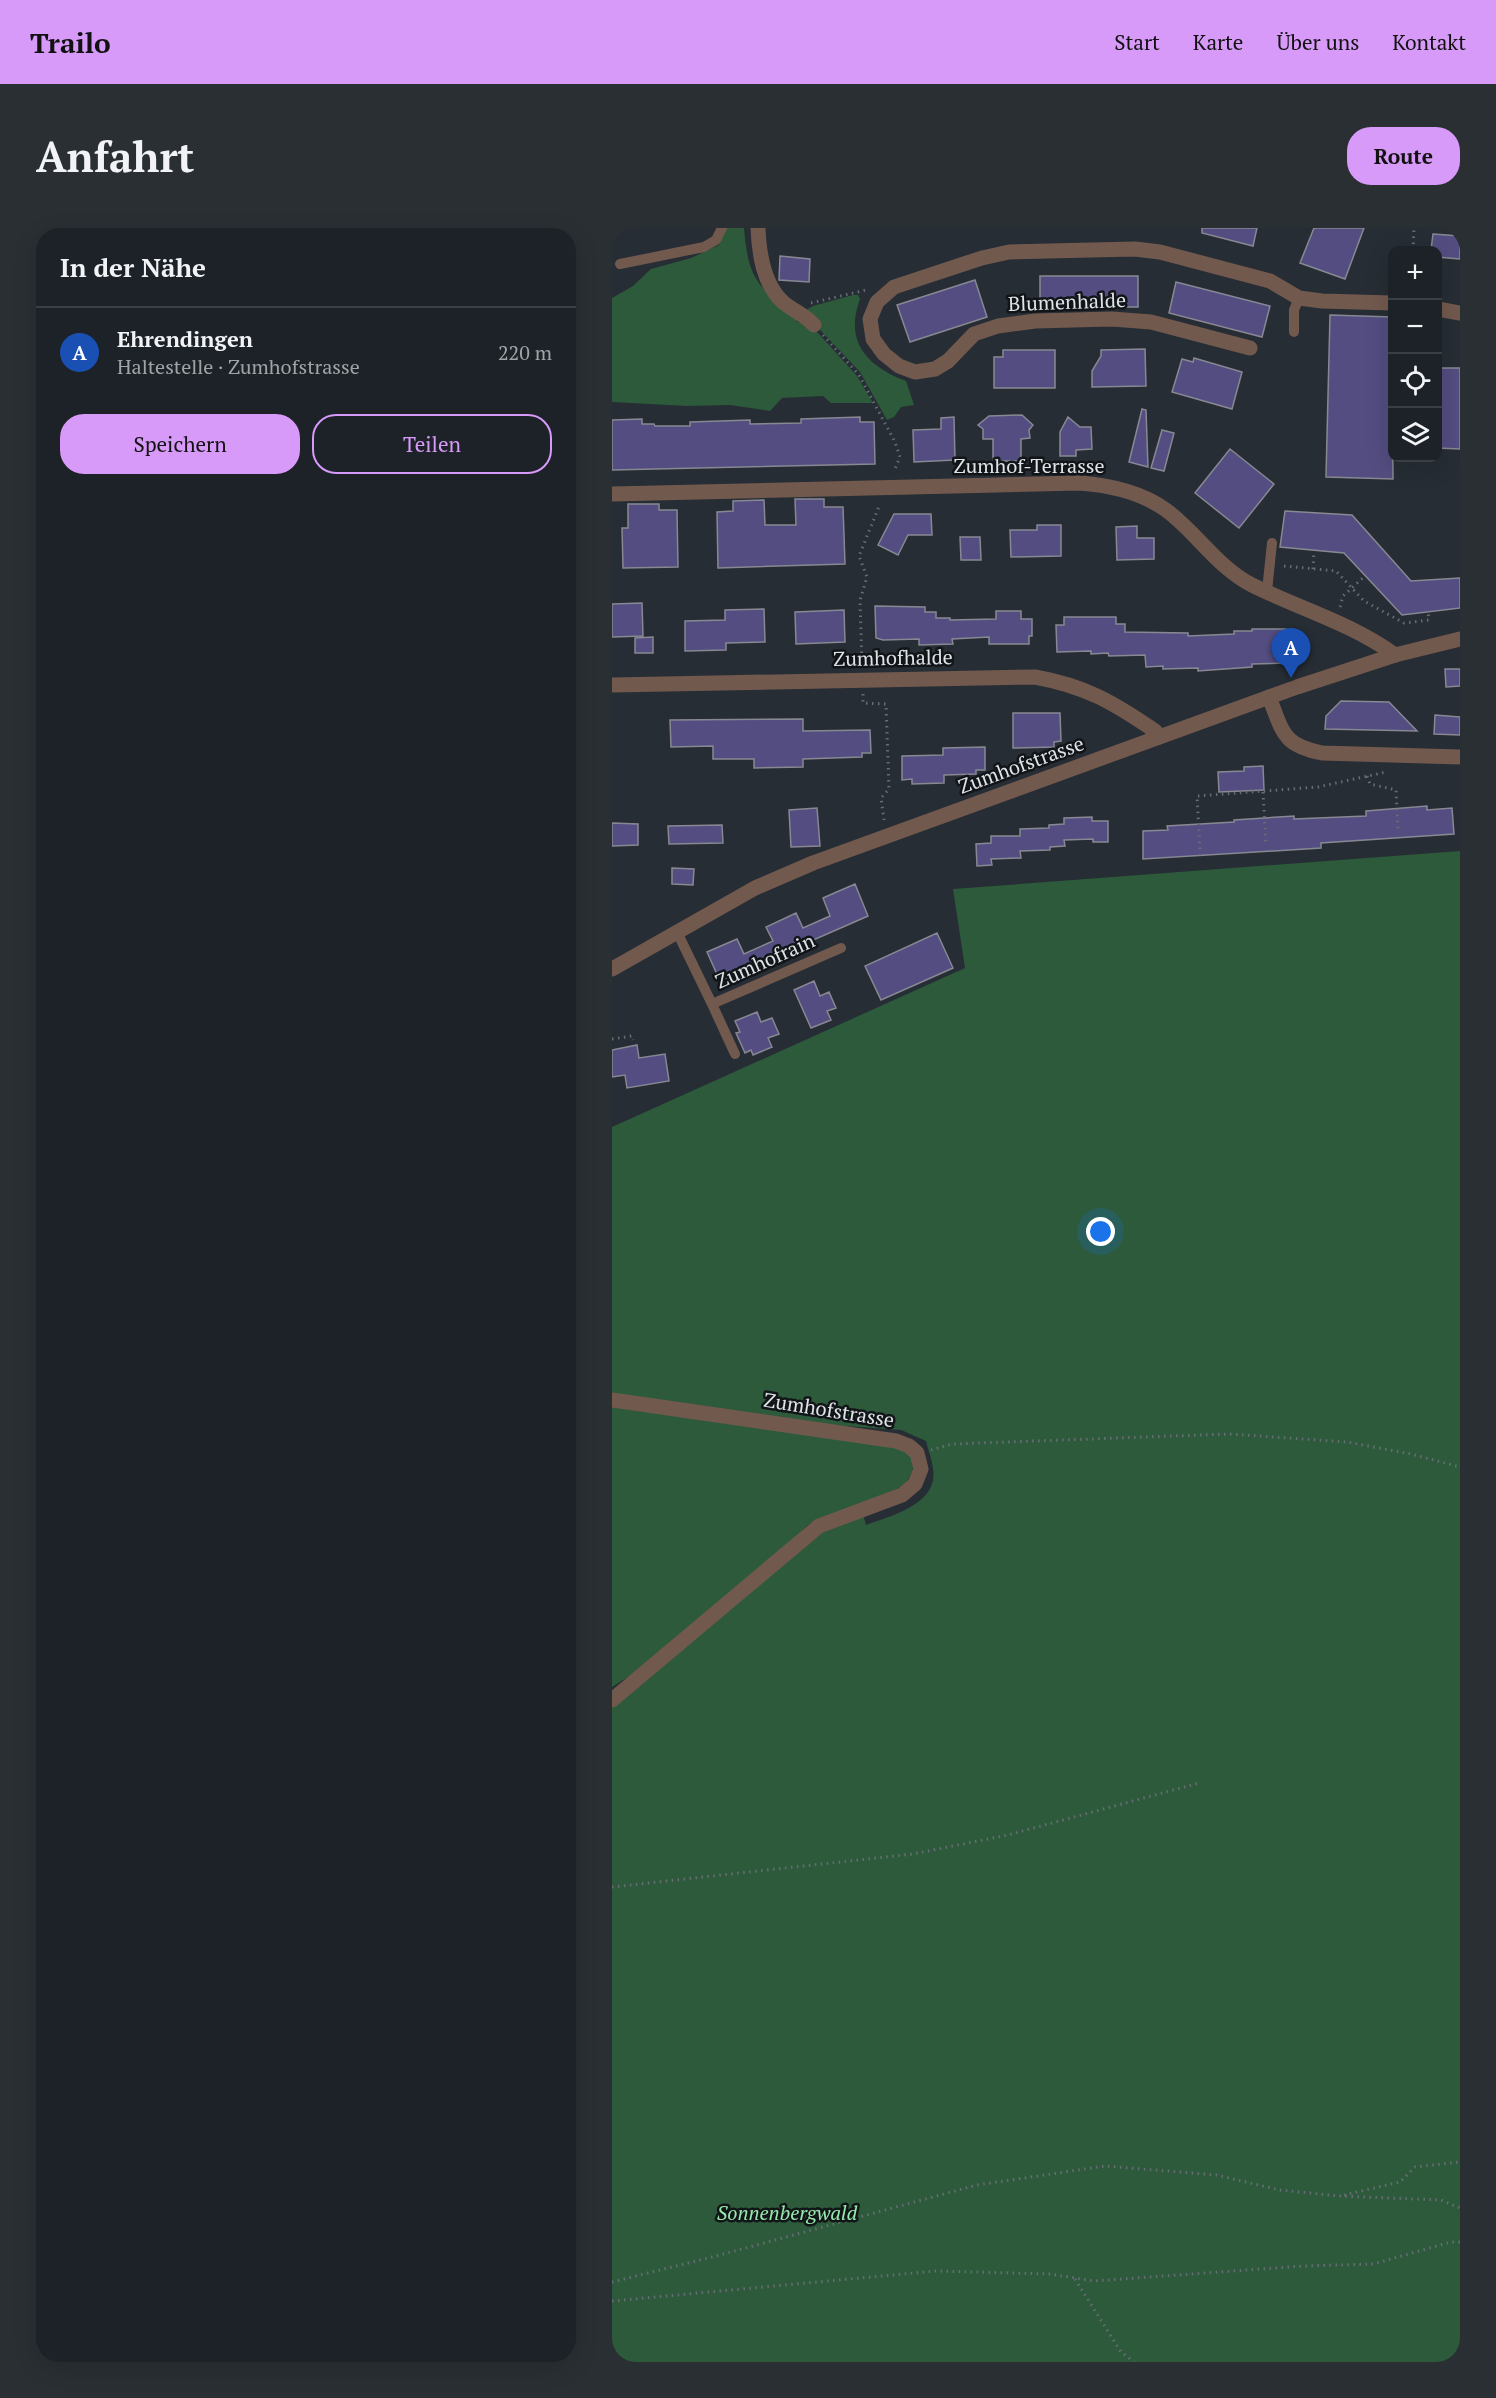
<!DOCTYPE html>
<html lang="de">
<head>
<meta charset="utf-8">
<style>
	:root { --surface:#1c2227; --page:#292f33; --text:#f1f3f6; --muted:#a0a4a7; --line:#3a3f44; --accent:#d89af8 }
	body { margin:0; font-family:"PT Serif",serif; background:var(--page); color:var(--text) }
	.controls { position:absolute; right:18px; top:18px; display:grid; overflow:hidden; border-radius:12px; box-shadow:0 6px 24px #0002 }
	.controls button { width:54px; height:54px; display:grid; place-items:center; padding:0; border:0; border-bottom:2px solid var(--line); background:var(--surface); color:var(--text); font:30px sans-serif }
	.you { position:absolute; left:489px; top:1004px; width:21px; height:21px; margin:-15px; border:4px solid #fff; border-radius:50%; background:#1a73e8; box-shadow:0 0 0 9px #1a73e833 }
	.badge { display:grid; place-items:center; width:39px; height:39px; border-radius:50%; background:var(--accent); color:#fff; font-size:20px; font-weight:700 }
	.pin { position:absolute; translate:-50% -50px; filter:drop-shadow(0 2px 3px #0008) }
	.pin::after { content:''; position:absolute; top:32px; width:21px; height:18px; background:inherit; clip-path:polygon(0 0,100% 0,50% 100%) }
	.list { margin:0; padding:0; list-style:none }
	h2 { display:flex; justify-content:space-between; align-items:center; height:78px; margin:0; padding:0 24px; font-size:26px }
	h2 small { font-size:20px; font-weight:400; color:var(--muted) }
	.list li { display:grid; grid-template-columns:39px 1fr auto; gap:18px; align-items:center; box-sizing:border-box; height:90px; padding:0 24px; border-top:2px solid var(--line) }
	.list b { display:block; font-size:22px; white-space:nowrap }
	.list p { margin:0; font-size:20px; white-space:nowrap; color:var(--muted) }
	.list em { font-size:20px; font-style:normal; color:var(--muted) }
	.actions { display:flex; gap:12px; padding:18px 24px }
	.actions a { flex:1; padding:14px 0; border:2px solid var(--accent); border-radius:24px; text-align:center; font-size:21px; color:var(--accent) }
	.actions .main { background:var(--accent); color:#111 }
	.icon { flex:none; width:33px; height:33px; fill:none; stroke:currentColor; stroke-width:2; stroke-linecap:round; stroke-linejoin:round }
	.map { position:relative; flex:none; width:848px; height:2134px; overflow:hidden; border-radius:24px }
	header { display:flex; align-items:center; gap:36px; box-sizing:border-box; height:84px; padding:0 30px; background:var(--accent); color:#111 }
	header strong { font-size:28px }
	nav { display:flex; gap:33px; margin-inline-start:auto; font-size:21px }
	.intro { display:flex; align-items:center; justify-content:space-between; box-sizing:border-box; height:144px; padding:0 36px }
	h1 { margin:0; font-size:42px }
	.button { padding:15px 27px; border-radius:24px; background:var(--accent); color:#111; font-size:21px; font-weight:700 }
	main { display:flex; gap:36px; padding:0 36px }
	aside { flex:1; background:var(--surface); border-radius:24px; box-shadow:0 6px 24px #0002 }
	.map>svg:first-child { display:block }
	.green { fill:#2c5a3b }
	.building { fill:#534d81; stroke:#888893; stroke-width:1.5 }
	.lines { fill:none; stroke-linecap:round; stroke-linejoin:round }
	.path { stroke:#676d74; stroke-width:3; stroke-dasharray:1.5 4.5; stroke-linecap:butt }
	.service { stroke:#72594e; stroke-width:10 }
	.minor { stroke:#72594e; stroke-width:15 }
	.tertiary { stroke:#72594e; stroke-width:15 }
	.labels { text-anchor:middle; stroke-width:5; stroke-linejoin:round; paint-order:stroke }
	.street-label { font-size:20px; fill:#dee3e8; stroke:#121518 }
	.park-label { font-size:20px; font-style:italic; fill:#97e9ae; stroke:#121518 }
</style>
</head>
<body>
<header>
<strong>Trailo</strong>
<nav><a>Start</a><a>Karte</a><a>Über uns</a><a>Kontakt</a></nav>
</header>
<div class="intro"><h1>Anfahrt</h1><a class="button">Route</a></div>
<main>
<aside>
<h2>In der Nähe<small></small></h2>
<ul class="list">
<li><span class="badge" style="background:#1a4fb4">A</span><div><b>Ehrendingen</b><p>Haltestelle · Zumhofstrasse</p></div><em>220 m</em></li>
</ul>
<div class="actions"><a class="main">Speichern</a><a>Teilen</a></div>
</aside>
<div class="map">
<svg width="848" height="2134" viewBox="0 0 848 2134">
	<rect width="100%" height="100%" fill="#262d34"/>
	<!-- green -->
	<path class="green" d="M114 0H132C136 50 145 59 184 88L185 94 195 95 207 106 245 148 261 175H219L211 168 170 170 158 183 118 177 74 178 0 174V70L21 58 39 41 79 30 107 17Z
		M241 67H246L248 71C232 114 255 138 294 153L302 177 289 179 282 189 275 192 248 144 194 87V82L201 78Z
		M848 623V2134H0V1475L211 1304 251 1286 254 1297C279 1288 327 1276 321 1241 320 1231 316 1222 314 1213L289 1202 204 1196 0 1167V899L353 740 341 661Z
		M0 1176 283 1216 302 1231C301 1248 296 1255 281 1263L197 1296 168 1323 19 1447 0 1459Z"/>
	<!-- building -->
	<path class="building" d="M590 0H645L641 18 590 5Z
		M702 0H752L733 51 688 35Z
		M821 6 848 8V31L825 29V22H819Z
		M168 28 198 31 197 54 167 52Z
		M428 48H526V79H428Z
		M363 52 375 89 298 114 285 77Z
		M564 54 658 78 650 109 557 85Z
		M718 87 780 89 781 251 714 249Z
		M533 121 534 158 480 159V143L489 128V122Z
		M391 122H443V160H382V129H391Z
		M582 130 630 144 620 181 560 164 570 131 581 134Z
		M825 140H848V221L825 220Z
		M530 181 534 182 536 239 517 234Z
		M410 187 421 197 417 202 418 210 409 211V233H381V211H371V201L366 197 377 188Z
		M248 189V194H262L263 236 0 242V192L30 191V196H42L43 198H78V194L138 192V196L189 195V191Z
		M342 189 343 232 302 234 301 202 329 201V190Z
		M456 189 468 199H479L480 221 464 222V228H448V204Z
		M550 202 562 205 552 243 539 240Z
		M618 221 662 256 627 300 583 265Z
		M183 271H212V279H231L233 336 106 340 105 284 121 283V273L152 272 153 297H184Z
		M16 276H47V282H65L66 339 11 340 10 300H16Z
		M673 283 740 287 799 353 848 350V380L790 387 732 325 668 319Z
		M282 286H319L320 307H296L286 327 266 317Z
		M425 297H449V328L399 329 398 302H425Z
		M525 298V310H542V331L505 332 504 299Z
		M348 309H368L369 332H349Z
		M30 375 31 408 0 409V376Z
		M263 378 313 379V384H324V390H338V392L384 391V383H409V391H420V408H417V416H377V409L340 411 341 416 307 417V411L271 412 264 410Z
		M152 381 153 414 114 415V422L73 423V393L113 392V382Z
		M232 382 233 414 184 416 183 384Z
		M452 389H504V396H513V404L576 405V408L622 406V403H640V401H674L677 425H675V435L640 436V439L586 443V440L551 441V438L534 439 533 427 497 428 496 425 479 426V423L445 424 444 397H452Z
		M41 409V425H23V410Z
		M833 441H848V458L834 459Z
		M729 473 777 474 805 503 713 501 714 488Z
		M401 485H448L449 513 442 514V519L401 520Z
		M823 487 848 489V507L822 506Z
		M191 491V503L258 502 259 525H250V529L191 531V539L142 540V531H101V518L59 519 58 492Z
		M373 519V542H364V546L332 547V555L300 556V551L290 552V528L331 527V520Z
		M651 538 652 562 607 564 606 544 632 543V539Z
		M815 578V582L840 580 842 606 709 615V620L531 631V603L556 602 555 598 622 594V592L682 588V591L754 588V583Z
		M205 580 208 618 179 619 177 582Z
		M480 589V593H496V614H481V611L452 612 453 618 438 619V622L408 623 409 630 379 631 380 637 365 638 364 616 379 615V608H408V601L437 600V597L452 596V590Z
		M0 595 26 596V617L0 618Z
		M110 597 111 615 57 616 56 598Z
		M60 640 82 641 81 657 60 656Z
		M243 656 256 688 108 753 95 724 125 711 132 726 161 713 154 699 184 685 191 700 218 688 211 670Z
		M325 705 341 740 269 772 253 738Z
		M202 753 208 768 217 764 224 780 215 783 219 792 199 800 182 762Z
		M145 784 149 794 160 790 167 806 156 810 160 819 141 827 139 822 133 825 124 805 128 804 123 793Z
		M25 817 27 830 53 826 57 853 15 860 13 847 0 849V822Z"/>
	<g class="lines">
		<!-- path -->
		<path class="path" d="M801 22 802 0
			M199 75 254 62
			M211 107 247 147 283 214 288 229 282 243
			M672 338 724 343 752 373 792 395 817 392 816 384
			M701 341 702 323
			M728 379 731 368 753 348
			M250 437 248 372 255 349 247 328 268 276
			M251 466V475L274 476 277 561 269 570 272 592
			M755 548 758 556 784 562 786 602
			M651 564 654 617
			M588 621 585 568 706 559 774 544
			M0 811 20 808 21 812
			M319 1222 340 1216 617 1206 735 1214 799 1226 848 1239
			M0 1659 301 1626 396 1607 587 1555
			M732 1967 788 1954 803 1939 848 1934
			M463 2051 509 2124 522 2134
			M0 2054 108 2027 365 1957 493 1938 604 1947 668 1962 727 1968 829 1972 848 1980
			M0 2073 324 2043 438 2046 482 2053 691 2038 761 2036 839 2014H848"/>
		<!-- service -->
		<path class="service" d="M8 36 92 19 104 12 110 0
			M682 104V82L687 70
			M655 363 660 315
			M65 704 100 776 229 720
			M100 776 123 826"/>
		<!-- minor -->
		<path class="minor" d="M146 0C147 25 151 57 172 75 182 83 193 87 202 97
			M826 81 848 85
			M638 120 539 94 500 91 423 93 386 98 362 106 336 133 323 141 303 144 287 138 272 126 261 111 258 91 265 74 282 59 370 30 397 24 523 21 548 24 658 53 687 70 710 73 780 75
			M0 266 467 255C497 257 529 264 554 282 584 304 605 339 640 357 688 381 739 395 783 427
			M0 457 423 449C473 458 501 474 543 503L547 509
			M657 469C671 504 670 517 710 525L848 529"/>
		<!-- tertiary -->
		<path class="tertiary" d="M0 741 143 660 201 635 685 459 783 427 848 411
			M0 1172 284 1213 297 1218 305 1225 309 1241 303 1256 290 1267 207 1298 0 1472"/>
	</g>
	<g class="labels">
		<!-- street labels -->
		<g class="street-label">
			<text transform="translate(455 74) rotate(-2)" y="7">Blumenhalde</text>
			<text x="417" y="245">Zumhof-Terrasse</text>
			<text transform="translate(281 430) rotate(-1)" y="7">Zumhofhalde</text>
			<text transform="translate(409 537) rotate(-20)" y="7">Zumhofstrasse</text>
			<text transform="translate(153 733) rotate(-24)" y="7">Zumhofrain</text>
			<text transform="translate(217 1182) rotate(9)" y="7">Zumhofstrasse</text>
		</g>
		<!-- park labels -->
		<g class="park-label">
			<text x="175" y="1992">Sonnenbergwald</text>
		</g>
	</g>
</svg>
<div class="controls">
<button>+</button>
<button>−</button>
<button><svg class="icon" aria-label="locate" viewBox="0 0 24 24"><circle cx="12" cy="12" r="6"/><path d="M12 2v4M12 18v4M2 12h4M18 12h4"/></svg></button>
<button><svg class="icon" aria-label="layers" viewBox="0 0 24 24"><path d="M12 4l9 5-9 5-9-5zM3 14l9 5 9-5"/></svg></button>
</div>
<div class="you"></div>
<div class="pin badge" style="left:679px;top:450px;background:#1a4fb4">A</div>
</div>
</main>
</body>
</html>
